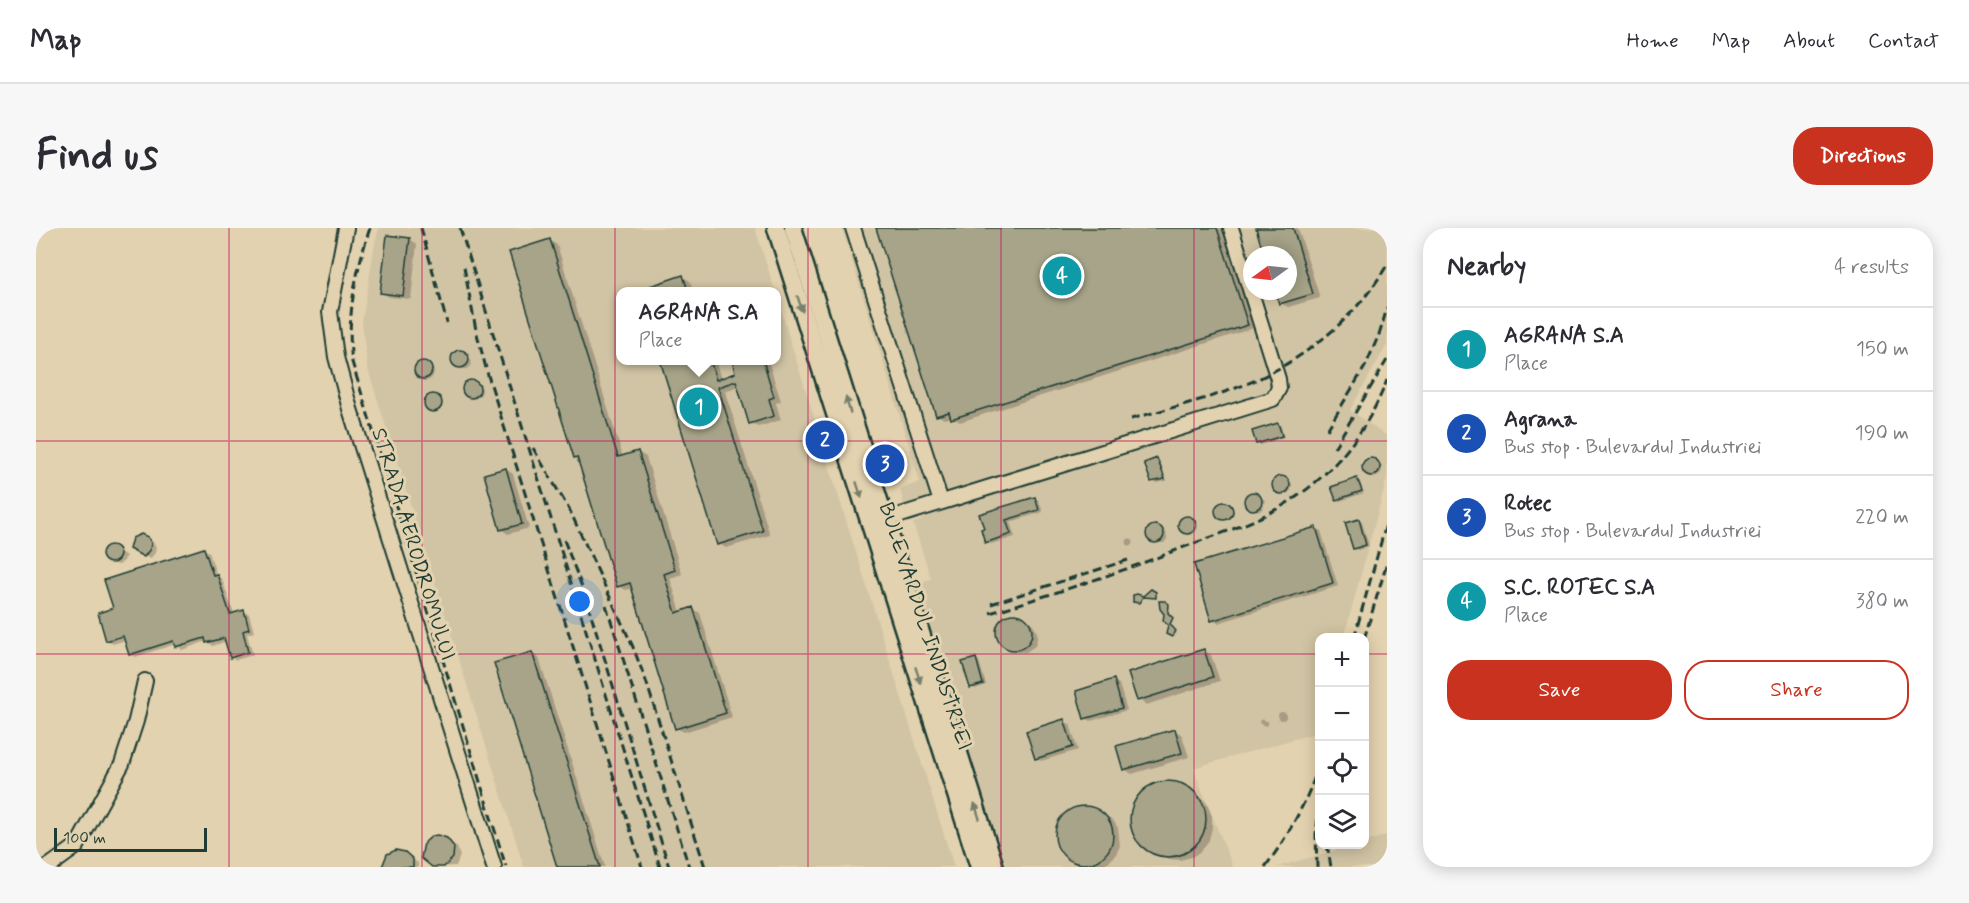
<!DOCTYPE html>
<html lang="en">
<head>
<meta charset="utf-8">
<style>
	:root { --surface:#fff; --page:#f7f7f7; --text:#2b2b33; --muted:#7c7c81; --line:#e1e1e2; --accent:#c8321e }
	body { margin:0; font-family:Mynerve,sans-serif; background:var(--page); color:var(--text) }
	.controls { position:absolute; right:18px; bottom:18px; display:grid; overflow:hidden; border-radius:12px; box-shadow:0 3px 15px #0003 }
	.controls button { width:54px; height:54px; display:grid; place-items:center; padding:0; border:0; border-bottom:2px solid var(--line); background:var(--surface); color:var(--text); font:30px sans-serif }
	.compass { position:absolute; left:1207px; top:18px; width:54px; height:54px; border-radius:50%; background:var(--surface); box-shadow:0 3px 15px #0003; rotate:255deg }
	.scale { position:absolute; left:18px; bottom:15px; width:153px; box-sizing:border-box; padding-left:6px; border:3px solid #1f3d34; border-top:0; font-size:16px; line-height:21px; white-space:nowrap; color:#1f3d34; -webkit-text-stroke:4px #e3d2af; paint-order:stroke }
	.you { position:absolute; left:544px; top:374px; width:21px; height:21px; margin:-15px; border:4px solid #fff; border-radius:50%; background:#1a73e8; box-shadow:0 0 0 9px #1a73e833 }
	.badge { display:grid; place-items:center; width:39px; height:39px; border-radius:50%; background:var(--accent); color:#fff; font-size:20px; font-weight:700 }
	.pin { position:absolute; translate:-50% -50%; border:3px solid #fff; box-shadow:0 2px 6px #0006 }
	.popup { position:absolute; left:580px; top:59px; width:165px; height:78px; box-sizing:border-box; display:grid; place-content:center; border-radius:12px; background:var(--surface); filter:drop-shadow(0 2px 4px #0005); font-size:20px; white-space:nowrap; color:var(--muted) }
	.popup b { font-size:22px; color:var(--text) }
	.popup::after { content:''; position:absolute; left:50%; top:100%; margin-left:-12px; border:12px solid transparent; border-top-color:var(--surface) }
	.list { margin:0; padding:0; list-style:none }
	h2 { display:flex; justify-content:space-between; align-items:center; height:78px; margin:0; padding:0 24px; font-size:26px }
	h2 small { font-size:20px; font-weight:400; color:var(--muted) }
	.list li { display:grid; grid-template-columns:39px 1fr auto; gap:18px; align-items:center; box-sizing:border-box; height:84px; padding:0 24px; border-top:2px solid var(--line) }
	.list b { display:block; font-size:22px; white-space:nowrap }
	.list p { margin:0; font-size:20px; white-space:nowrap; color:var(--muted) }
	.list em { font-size:20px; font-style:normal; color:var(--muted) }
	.actions { display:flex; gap:12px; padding:18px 24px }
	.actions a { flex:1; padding:14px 0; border:2px solid var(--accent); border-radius:24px; text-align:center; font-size:21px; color:var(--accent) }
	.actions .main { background:var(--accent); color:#fff }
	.icon { flex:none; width:33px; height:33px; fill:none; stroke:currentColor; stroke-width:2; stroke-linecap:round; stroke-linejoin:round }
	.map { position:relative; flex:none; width:1351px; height:639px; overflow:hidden; border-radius:24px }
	header { display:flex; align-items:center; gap:36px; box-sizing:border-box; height:84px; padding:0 30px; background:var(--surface); border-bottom:2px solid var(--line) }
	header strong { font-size:28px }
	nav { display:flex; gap:33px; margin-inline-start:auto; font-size:21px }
	.intro { display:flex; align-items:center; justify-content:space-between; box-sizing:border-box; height:144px; padding:0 36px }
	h1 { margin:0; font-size:42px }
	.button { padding:15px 27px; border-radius:24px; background:var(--accent); color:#fff; font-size:21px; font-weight:700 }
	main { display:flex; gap:36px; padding:0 36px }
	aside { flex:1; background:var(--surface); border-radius:24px; box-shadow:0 3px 15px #0003 }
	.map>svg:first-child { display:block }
	.built { fill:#d1c4a4; fill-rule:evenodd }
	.shadow { fill:#0003 }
	.building { fill:#a7a489; stroke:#1f3d34; stroke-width:1.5 }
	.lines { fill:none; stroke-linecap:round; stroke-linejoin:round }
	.minor-casing { stroke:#1f3d34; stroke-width:18 }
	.major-casing { stroke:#1f3d34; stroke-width:21 }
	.minor { stroke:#e3d2af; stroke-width:14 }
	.major { stroke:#e3d2af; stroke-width:16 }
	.rail { stroke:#1f3d34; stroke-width:3; stroke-dasharray:9 4.5; stroke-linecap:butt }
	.oneway { fill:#77806b }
	.grid { fill:none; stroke:#c2185b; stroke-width:1.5; stroke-opacity:0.55 }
	.labels { text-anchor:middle; stroke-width:6; stroke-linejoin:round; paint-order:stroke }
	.street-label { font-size:21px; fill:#1f3d34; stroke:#e3d2af }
</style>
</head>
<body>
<header>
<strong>Map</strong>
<nav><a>Home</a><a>Map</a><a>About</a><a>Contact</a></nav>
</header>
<div class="intro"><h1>Find us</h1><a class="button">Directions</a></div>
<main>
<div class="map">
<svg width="1351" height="639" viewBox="0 0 1351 639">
	<rect width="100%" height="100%" fill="#e3d2af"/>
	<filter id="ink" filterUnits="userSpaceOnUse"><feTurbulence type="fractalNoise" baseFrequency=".0167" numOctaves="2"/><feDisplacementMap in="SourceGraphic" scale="12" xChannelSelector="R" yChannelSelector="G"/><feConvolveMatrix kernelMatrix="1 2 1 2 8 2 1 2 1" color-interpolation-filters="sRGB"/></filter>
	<g filter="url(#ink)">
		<!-- built -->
		<path class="built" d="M343 0H719L739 63H585V132H741V70L918 639H488L331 138 326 94 339 15Z
			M806 0H1351V117L1314 182 1351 208V250L1308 409 1284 410 1283 504 1157 540 1197 639H971L877 356 895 351 877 295 886 292 881 277 869 280 864 261 884 254ZM1216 27H1252V63H1216Z
			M1351 607V639H1241L1318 617 1328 616 1329 614Z"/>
		<!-- shadow -->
		<path class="shadow" d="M841 0H1186L1218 100 924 194 916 189 908 191 901 187Z
			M1220 0H1262L1284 70 1252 79 1244 75 1240 63H1252V27H1229Z
			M374 11 381 16 375 71 353 69 346 64Z
			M513 12 521 17 587 229 602 224 610 229 646 346 634 350 645 384 657 381 664 385 696 489 648 504 640 500 597 360 590 362 582 358 543 231 539 229Z
			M647 49 654 53 657 63H603Z
			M421 125 428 126 435 132V137L431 141H425L417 135V128Z
			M625 132H679L685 151 701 146 697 132H732L745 173 740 175 745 192 722 199 715 195 703 158 689 163 734 307 690 320 683 316Z
			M380 144a9 9 0 1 1 18 0a9 9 0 1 1-18 0Z
			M428 162a9 9 0 1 1 18 0a9 9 0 1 1-18 0Z
			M391 176a8 8 0 1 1 16 0a8 8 0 1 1-16 0Z
			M1242 196 1245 198 1248 209 1225 217 1222 215Z
			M1121 232 1124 234 1131 253 1120 255 1116 253Z
			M1328 241a9 9 0 1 1 18 0a9 9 0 1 1-18 0Z
			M470 241 477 246 493 300 472 306 465 301Z
			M1238 258a9 9 0 1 1 18 0a9 9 0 1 1-18 0Z
			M1321 252 1324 254 1328 265 1304 273 1301 271Z
			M1220 266 1229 272 1227 280 1224 283 1212 279 1210 272 1212 267Z
			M998 270 1003 273 1007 284 974 294 979 309 955 316 950 314 946 302Z
			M1182 284a8 8 0 1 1 16 0a8 8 0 1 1-16 0Z
			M1144 298a9 9 0 1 1 18 0a9 9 0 1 1-18 0Z
			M1322 292 1326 294 1333 318 1322 322 1318 320Z
			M1117 299H1122L1130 304 1131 311 1128 315H1120L1112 308 1113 302Z
			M1280 300 1285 303 1302 358 1182 395 1176 392Z
			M111 310 117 314 120 319 119 325 114 331 95 321Z
			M1090.5 314a3.5 3.5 0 1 1 7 0a3.5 3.5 0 1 1-7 0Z
			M73 319H78L90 328 88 333 83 337 77 336 68 329 69 322Z
			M168 321 173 324 181 348 186 351 198 386 208 383 213 386 218 404 211 406 217 427 200 432 195 429 191 413 177 418 171 413 146 422 140 416 99 429 94 426 90 412 77 416 71 412 79 381Z
			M1129 375 1134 378 1133 387 1137 391 1134 398 1140 405 1139 408 1132 405 1134 397Z
			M976 388 987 389 993 393 997 396 1002 407 999 418 990 424H978L972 420 967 417 962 407 963 397 966 392Z
			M1168 422 1175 427 1184 453 1110 477 1103 472Z
			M496 425 503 430 569 639H523Z
			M939 431 943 433 950 457 939 461 935 459Z
			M1078 453 1083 456 1091 482 1055 493 1050 490Z
			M1242 488a4 4 0 1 1 8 0a4 4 0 1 1-8 0Z
			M1226 491 1233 494 1230 498 1224 496 1223 493Z
			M1028 493 1034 496 1042 522 1005 533 1000 530Z
			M1139 502 1146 507 1153 529 1096 546 1088 541Z
			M1133 554 1144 557 1163 567 1171 576 1176 588V600L1173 612 1166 622 1156 629 1144 632 1132 631 1112 621 1103 613 1098 603 1096 592 1097 580 1102 570 1111 561 1121 556Z
			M1042 579H1052L1061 582 1077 592 1082 600 1084 618 1080 626 1074 633 1064 639H1049L1025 624 1021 615 1020 606 1021 597 1026 589 1033 583Z
			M411 611 421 619 424 628 420 638 398 639Z
			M369 625 382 635V639H348Z"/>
		<!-- building -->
		<path class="building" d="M840 0H1181L1212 97 915 191 913 184 900 188Z
			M1220 0H1257L1277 66 1243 76 1239 63H1252V27H1228Z
			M351 7 374 10 367 68 344 65Z
			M514 11 582 229 602 223 639 342 628 346 640 385 657 379 690 485 639 501 594 355 581 359 541 229 538 230 473 24Z
			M647 47 652 63H602V62Z
			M415 131a9 9 0 1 1 18 0a9 9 0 1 1-18 0Z
			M624 132H674L680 152 699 145 696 132H727L738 169 733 171 738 188 713 196 700 153 682 159 727 303 681 317Z
			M378 142a9 9 0 1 1 18 0a9 9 0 1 1-18 0Z
			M426 161a9 9 0 1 1 18 0a9 9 0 1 1-18 0Z
			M388 175a9 9 0 1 1 18 0a9 9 0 1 1-18 0Z
			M1242 195 1246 208 1220 216 1216 203Z
			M1326 239a9 9 0 1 1 18 0a9 9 0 1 1-18 0Z
			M1121 230 1129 251 1115 254 1108 235Z
			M470 240 486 296 464 302 448 246Z
			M1236 257a9 9 0 1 1 18 0a9 9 0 1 1-18 0Z
			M1321 250 1326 263 1300 272 1295 259Z
			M1208 273a9 9 0 1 1 18 0a9 9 0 1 1-18 0Z
			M999 269 1003 282 970 292 975 306 949 315 945 301 948 300 943 286Z
			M1179 283a9 9 0 1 1 18 0a9 9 0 1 1-18 0Z
			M1142 297a9 9 0 1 1 18 0a9 9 0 1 1-18 0Z
			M1323 291 1330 317 1317 321 1309 295Z
			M1110 306a9 9 0 1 1 18 0a9 9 0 1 1-18 0Z
			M1280 299 1297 355 1175 393 1158 336Z
			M105 306 112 309 115 315 114 321 108 329 93 321 96 310Z
			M66 326a9 9 0 1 1 18 0a9 9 0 1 1-18 0Z
			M168 320 177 347 181 346 194 386 208 382 213 401 207 403 212 424 194 430 188 410 170 415 169 410 139 419 137 413 93 427 87 408 70 413 62 385 77 380 68 352Z
			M1115 361 1120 364V370L1107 369 1103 375 1097 374V367L1101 366 1107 368Z
			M1123 373H1129L1133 376 1132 385 1137 390 1134 396 1140 403 1136 409 1130 406 1132 397 1127 393 1128 386 1124 381Z
			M960 404a18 18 0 1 1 36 0a18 18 0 1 1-36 0Z
			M1168 421 1177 449 1101 473 1092 445Z
			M496 424 564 639H521L458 435Z
			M940 430 947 456 934 460 926 434Z
			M1078 451 1086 480 1048 491 1040 463Z
			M1028 491 1037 519 999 531 990 503Z
			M1139 501 1146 525 1087 542 1080 518Z
			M1094 591a38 38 0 1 1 76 0a38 38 0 1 1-76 0Z
			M1019 607a29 29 0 1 1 58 0a29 29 0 1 1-58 0Z
			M401 607 411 610 418 619 417 630 408 639H396L385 630 388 615 396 608Z
			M360 622 369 624 377 631V639H346L351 626Z"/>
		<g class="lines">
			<defs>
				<path id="minor" d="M310 0 294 84 300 129 314 181 458 639
					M817 0 905 274
					M839 295 1237 171 1243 160 1242 151 1195 0
					M12 639 41 618 86 536 100 493 109 453"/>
				<path id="major" d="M740 0 943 639
					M757 0 959 639"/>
			</defs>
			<!-- minor casing -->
			<use href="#minor" class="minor-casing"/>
			<!-- major casing -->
			<use href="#major" class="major-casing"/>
			<!-- minor -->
			<use href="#minor" class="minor"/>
			<!-- major -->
			<use href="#major" class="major"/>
			<!-- rail -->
			<path class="rail" d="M334 0C320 43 310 88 316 134L470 639
				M385 0 411 95
				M424 0 624 639
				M428 39 440 102 451 144 606 639
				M1095 191C1137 179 1182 169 1222 151 1274 127 1322 87 1351 37
				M1291 202 1330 137 1344 104 1351 80
				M497 220 534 283 597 419 610 453 669 639
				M1298 220 1351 132
				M528 312 549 367 633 639
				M955 376 1092 332
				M570 377 653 639
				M954 385C1019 365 1084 345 1148 319 1175 309 1203 300 1229 287 1286 260 1329 210 1351 152
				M1318 410 1351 293
				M1328 411 1351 335
				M1291 616 1295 639
				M1229 639C1253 607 1271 573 1284 535
				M1281 639 1280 607 1284 572"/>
		</g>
		<!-- one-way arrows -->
		<defs><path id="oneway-solid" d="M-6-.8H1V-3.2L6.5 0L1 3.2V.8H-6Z" transform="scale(1.5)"/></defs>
		<g class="oneway">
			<use href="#oneway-solid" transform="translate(764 76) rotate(72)"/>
			<use href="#oneway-solid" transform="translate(812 177) rotate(-107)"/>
			<use href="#oneway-solid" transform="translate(823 262) rotate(72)"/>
			<use href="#oneway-solid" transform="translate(882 447) rotate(72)"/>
			<use href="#oneway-solid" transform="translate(941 583) rotate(-108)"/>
		</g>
	</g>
	<!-- grid -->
	<path class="grid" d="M193 0V639M386 0V639M579 0V639M772 0V639M965 0V639M1158 0V639M0 213H1351M0 426H1284M1328 426H1351"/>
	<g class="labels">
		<!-- street labels -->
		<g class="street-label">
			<text transform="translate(378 316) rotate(73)" y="7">STRADA AERODROMULUI</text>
			<text transform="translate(890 398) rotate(72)" y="7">BULEVARDUL INDUSTRIEI</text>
		</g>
	</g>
</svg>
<div class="controls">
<button>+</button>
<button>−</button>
<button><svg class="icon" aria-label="locate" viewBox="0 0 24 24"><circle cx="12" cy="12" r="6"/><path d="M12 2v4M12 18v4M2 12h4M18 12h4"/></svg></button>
<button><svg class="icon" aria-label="layers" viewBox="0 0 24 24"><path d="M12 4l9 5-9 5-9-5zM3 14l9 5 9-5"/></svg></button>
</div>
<svg class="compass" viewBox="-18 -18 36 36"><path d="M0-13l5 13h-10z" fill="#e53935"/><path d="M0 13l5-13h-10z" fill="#7c7c81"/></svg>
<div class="scale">100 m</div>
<div class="you"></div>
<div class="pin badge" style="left:663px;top:179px;background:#0f9aa8">1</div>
<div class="popup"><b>AGRANA S.A</b>Place</div>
<div class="pin badge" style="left:789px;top:212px;background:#1a4fb4">2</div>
<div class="pin badge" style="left:849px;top:236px;background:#1a4fb4">3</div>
<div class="pin badge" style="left:1026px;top:48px;background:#0f9aa8">4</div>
</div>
<aside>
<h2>Nearby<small>4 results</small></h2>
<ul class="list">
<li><span class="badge" style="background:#0f9aa8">1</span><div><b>AGRANA S.A</b><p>Place</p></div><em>150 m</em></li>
<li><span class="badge" style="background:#1a4fb4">2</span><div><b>Agrana</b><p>Bus stop · Bulevardul Industriei</p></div><em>190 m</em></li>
<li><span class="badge" style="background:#1a4fb4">3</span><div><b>Rotec</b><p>Bus stop · Bulevardul Industriei</p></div><em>220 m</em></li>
<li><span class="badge" style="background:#0f9aa8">4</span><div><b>S.C. ROTEC S.A</b><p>Place</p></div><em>380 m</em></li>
</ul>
<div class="actions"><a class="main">Save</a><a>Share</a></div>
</aside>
</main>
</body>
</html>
